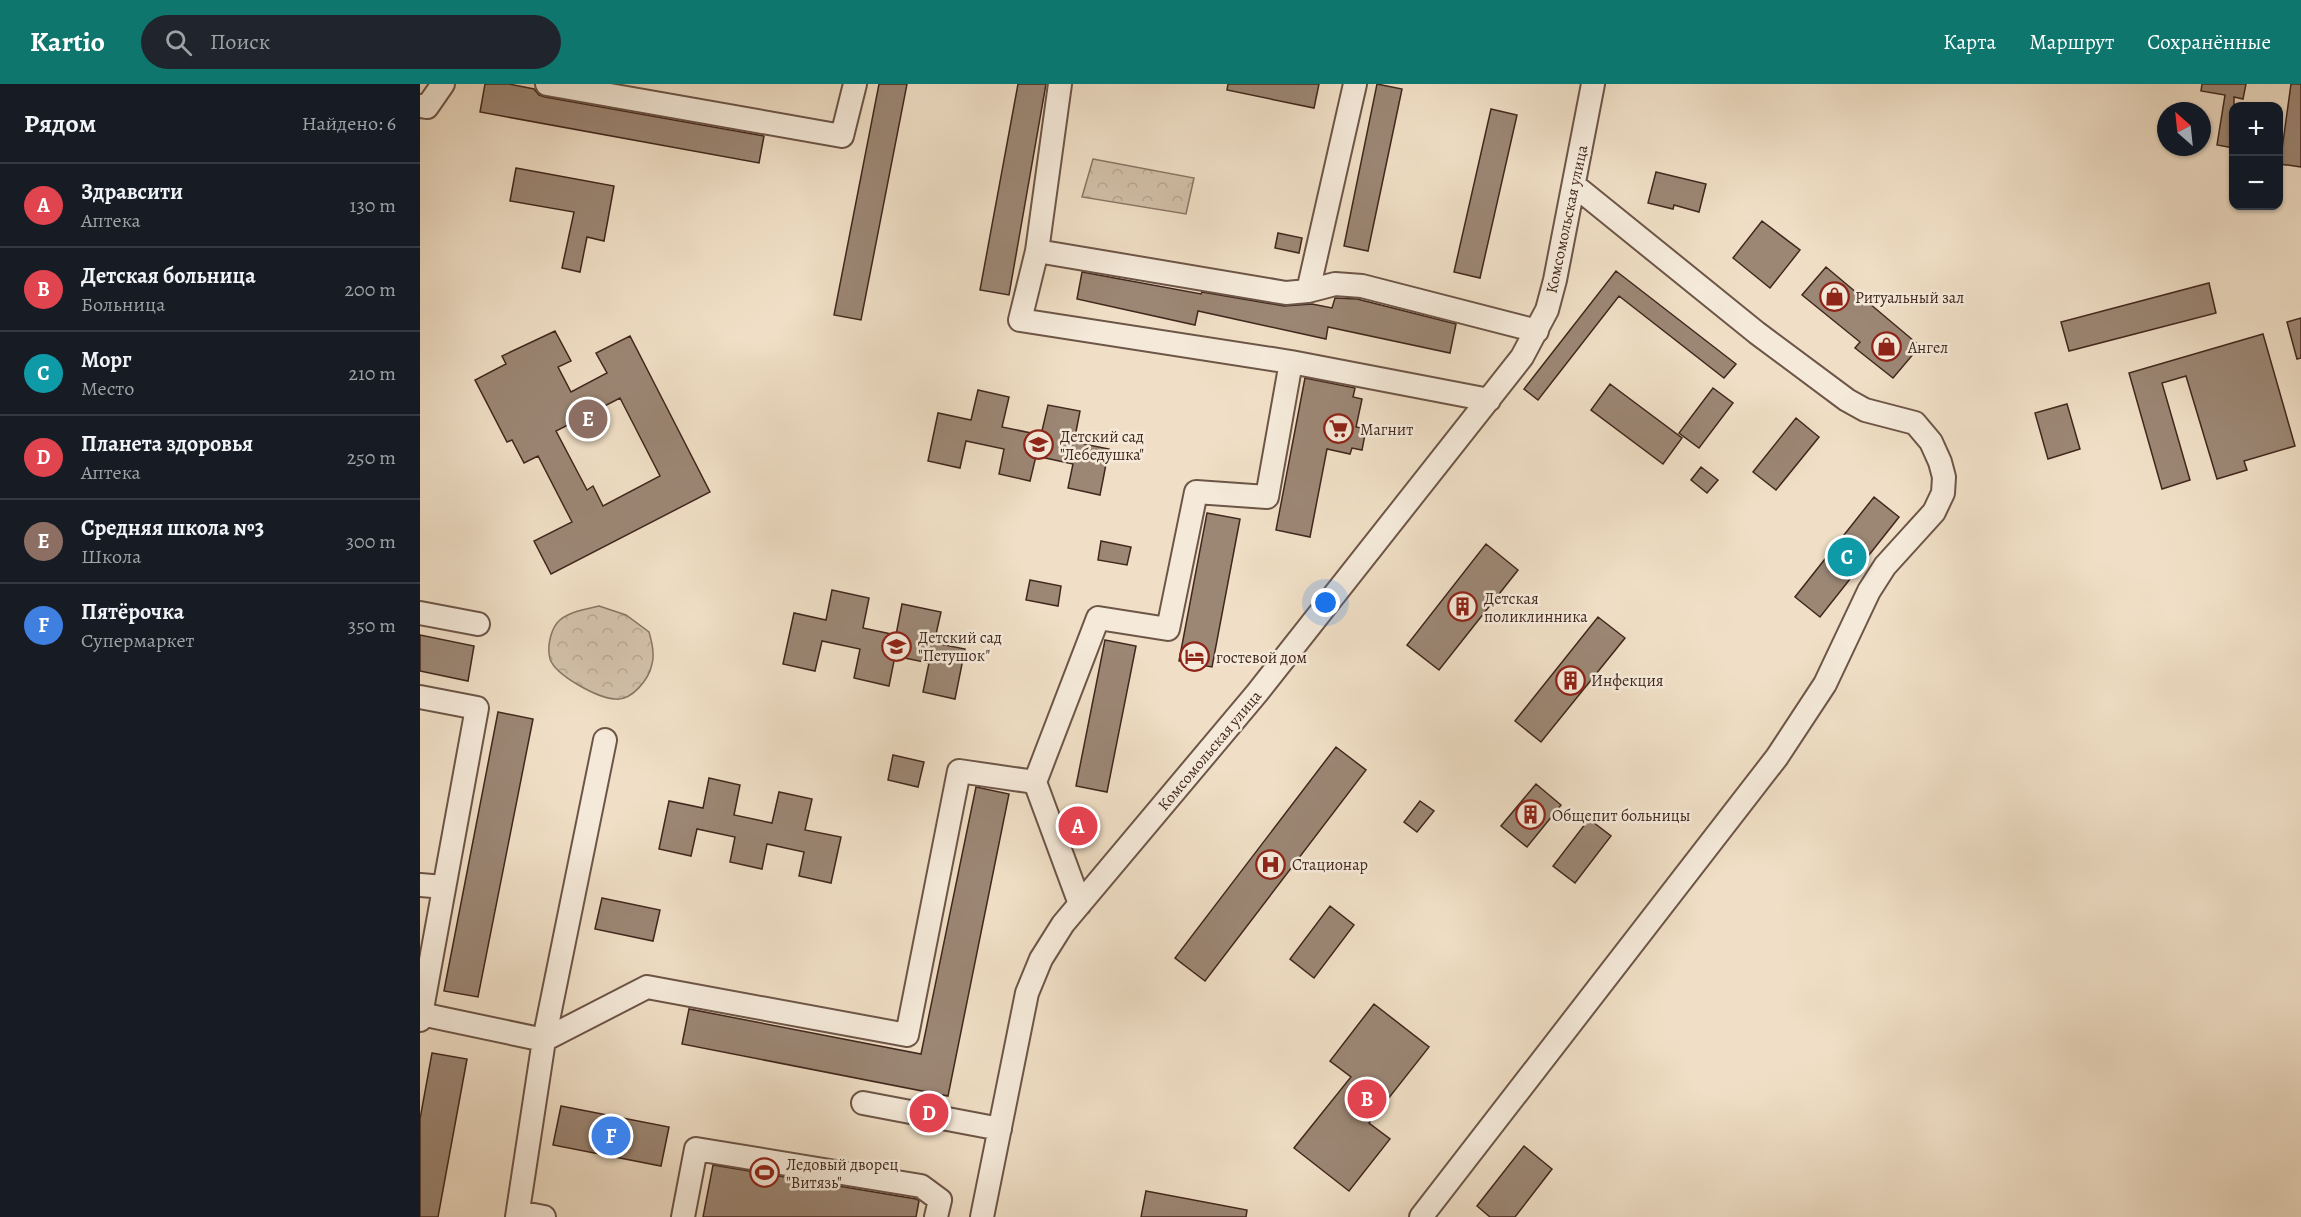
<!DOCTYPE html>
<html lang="ru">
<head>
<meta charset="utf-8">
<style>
	:root { --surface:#171b24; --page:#20242c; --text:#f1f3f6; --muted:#9ea1a6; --line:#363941; --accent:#0f766e }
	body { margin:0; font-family:Alegreya,serif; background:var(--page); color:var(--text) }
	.controls { position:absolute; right:18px; top:18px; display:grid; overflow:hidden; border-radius:12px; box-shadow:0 2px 4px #0004 }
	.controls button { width:54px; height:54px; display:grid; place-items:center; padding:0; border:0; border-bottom:2px solid var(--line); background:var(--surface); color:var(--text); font:30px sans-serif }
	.compass { position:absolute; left:1737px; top:18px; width:54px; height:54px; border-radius:50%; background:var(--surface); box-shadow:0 2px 4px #0004; rotate:333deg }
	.you { position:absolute; left:906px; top:519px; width:21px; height:21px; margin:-15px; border:4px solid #fff; border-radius:50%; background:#1a73e8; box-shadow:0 0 0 9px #1a73e833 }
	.badge { display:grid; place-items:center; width:39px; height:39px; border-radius:50%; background:var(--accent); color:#fff; font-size:20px; font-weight:700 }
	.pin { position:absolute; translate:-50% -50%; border:3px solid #fff; box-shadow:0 2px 6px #0006 }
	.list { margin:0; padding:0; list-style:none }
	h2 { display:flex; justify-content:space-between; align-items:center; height:78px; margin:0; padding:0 24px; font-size:26px }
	h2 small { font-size:20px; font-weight:400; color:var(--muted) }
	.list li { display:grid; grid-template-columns:39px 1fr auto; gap:18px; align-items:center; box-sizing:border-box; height:84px; padding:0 24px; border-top:2px solid var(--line) }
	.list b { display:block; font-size:22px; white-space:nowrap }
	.list p { margin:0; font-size:20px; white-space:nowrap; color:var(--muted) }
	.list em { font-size:20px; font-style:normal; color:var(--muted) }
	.icon { flex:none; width:33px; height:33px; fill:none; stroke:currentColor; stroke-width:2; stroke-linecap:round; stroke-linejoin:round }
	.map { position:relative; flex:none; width:1881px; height:1133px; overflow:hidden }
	header { display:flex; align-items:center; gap:36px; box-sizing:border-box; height:84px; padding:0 30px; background:var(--accent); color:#fff }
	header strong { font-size:28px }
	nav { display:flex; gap:33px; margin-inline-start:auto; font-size:21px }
	.search { width:420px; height:54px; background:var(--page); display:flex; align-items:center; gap:15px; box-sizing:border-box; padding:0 21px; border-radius:33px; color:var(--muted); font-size:22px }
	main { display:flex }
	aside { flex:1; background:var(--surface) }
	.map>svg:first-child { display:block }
	.forest { fill:url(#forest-crowns); stroke:#8a7463; stroke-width:1.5 }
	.building { fill:#9c8775; stroke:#41271d; stroke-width:1.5; fill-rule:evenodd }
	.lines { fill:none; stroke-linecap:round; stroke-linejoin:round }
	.minor-casing { stroke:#6d5547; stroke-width:26 }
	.minor { stroke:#f5eada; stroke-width:22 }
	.labels { text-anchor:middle; stroke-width:5; stroke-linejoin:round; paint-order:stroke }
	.street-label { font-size:16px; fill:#41271d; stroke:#f5eada }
	.poi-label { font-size:16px; fill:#41271d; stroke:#f5eada; text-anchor:start }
</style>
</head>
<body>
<header>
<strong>Kartio</strong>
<div class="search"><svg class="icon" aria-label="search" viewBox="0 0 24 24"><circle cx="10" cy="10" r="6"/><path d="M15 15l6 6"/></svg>Поиск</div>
<nav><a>Карта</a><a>Маршрут</a><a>Сохранённые</a></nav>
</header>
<main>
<aside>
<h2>Рядом<small>Найдено: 6</small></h2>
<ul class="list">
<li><span class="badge" style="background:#e0444e">A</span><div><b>Здравсити</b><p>Аптека</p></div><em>130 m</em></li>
<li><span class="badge" style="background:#e0444e">B</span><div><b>Детская больница</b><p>Больница</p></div><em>200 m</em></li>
<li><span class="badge" style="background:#0f9aa8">C</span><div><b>Морг</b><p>Место</p></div><em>210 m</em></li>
<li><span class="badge" style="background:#e0444e">D</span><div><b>Планета здоровья</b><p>Аптека</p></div><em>250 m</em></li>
<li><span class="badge" style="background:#8d6e63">E</span><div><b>Средняя школа №3</b><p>Школа</p></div><em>300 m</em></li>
<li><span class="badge" style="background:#3f7fe0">F</span><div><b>Пятёрочка</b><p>Супермаркет</p></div><em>350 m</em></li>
</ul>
</aside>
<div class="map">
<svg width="1881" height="1133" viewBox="0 0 1881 1133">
	<defs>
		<pattern id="forest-crowns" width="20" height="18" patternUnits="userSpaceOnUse" patternTransform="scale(1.5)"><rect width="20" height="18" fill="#d2c0a9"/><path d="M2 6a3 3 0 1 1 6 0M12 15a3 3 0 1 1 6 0" fill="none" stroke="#b6a591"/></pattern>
	</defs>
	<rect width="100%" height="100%" fill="#f0dfc6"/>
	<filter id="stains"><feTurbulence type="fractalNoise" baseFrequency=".00333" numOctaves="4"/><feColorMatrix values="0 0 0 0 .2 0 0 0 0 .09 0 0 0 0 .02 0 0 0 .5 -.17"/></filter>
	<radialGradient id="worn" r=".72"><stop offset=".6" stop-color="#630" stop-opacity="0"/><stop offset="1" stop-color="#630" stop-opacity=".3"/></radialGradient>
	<!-- forest -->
	<path class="forest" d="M673 75 774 94 766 130 662 113Z
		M179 522 206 531 229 548C232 558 235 570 232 580 229 595 212 617 195 615 178 614 136 592 130 575 127 564 130 548 137 539 146 528 166 525 179 522Z"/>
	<!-- building -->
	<path class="building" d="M65 0H89L114 5 119 11 125 13 344 52 339 79 60 28Z
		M459 0H487L441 236 414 231Z
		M598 0H626L589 211 560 206Z
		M808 0H899L894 24 807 6Z
		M957 0 982 5 948 167 924 162Z
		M1782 0H1826L1823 15 1814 13V64L1797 61 1805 11 1781 7Z
		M1871 0H1881V83L1860 80Z
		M1071 25 1097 31 1060 194 1034 188Z
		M96 84 194 102 184 157 167 153 160 188 142 184 154 128 90 117Z
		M1236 88 1286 100 1279 128 1254 121 1253 125 1228 119Z
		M1342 137 1380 166 1350 204 1313 174Z
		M858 149 882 154 879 169 855 164Z
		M1406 183 1500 262 1473 294 1435 264 1440 258 1382 211Z
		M1196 187 1316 280 1304 294 1199 212 1118 316 1104 305Z
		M662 188 781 210 782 208 864 222 892 220 912 224 915 214 937 215 1036 240 1030 269 908 243 906 255 778 227 775 241 657 215Z
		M1789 199 1796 229 1649 267 1641 238Z
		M1881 234V274L1877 275 1867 238Z
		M135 247 151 277 138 283 151 308 187 289 176 269 210 252 290 408 131 490 114 457 152 438 118 372 104 379 92 356 87 358 55 296 86 280 82 272ZM200 314 240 392 183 422 173 402 167 406 136 347Z
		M1843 250 1875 362 1824 377 1827 386 1797 395 1766 292 1742 299 1770 396 1742 405 1709 289Z
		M885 294 935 304 933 313 942 315 936 343 946 345 942 366 932 364 930 370 907 365 890 453 856 446Z
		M1190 300 1262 354 1243 380 1171 326Z
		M1293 304 1313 319 1279 364 1259 349Z
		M558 306 589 313 582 343 621 351 628 321 660 327 654 358 689 365 680 411 648 404 653 380 616 372 610 397 579 390 584 365 546 357 540 384 508 377 518 329 551 336Z
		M1647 320 1660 365 1628 375 1615 329Z
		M1376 334 1399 353 1356 406 1333 388Z
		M1281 383 1298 396 1287 409 1271 396Z
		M1454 413 1479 433 1400 533 1375 513Z
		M787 429 820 435 792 583 759 577Z
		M681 457 711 463 707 481 678 476Z
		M1066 460 1098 486 1019 586 987 561Z
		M610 496 641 502 638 522 606 516Z
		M412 506 449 514 443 544 476 551 482 520 521 528 514 559 545 565 535 615 503 608 509 579 475 572 469 602 434 594 440 565 402 557 395 587 363 580 374 529 406 536Z
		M1178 533 1205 554 1121 658 1095 637Z
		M0 551 54 562 48 597 0 587Z
		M685 556 716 562 687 708 656 702Z
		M78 628 113 635 58 913 24 907Z
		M916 663 946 686 785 897 755 874Z
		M473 671 504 678 498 703 468 696Z
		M289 694 320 701 314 731 352 739 359 708 392 715 385 746 421 753 411 799 379 792 384 768 347 760 342 785 310 778 315 753 277 745 271 772 239 765 249 717 283 724Z
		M1116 700 1141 721 1107 763 1081 742Z
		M556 703 589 710 528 1012 262 960 269 925 501 970Z
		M1000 717 1014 727 997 748 984 738Z
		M653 726 674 738 663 758 649 750 645 740Z
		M1169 735 1191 752 1155 799 1133 782Z
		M182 814 240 826 233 857 175 845Z
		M910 822 934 841 894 894 870 875Z
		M954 920 1009 963 949 1039 970 1055 929 1107 874 1064 931 993 910 977Z
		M12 969 47 975 18 1133H0V1035Z
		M141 1022 249 1043 241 1082 133 1061Z
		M1104 1062 1132 1085 1095 1133H1070L1057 1122Z
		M293 1081 496 1115 499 1117 496 1133H283Z
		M726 1107 827 1126 826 1133H721Z"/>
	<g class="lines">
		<defs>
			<path id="minor" d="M127 0 422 52 435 0
				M640 0 617 167 866 209 888 207 915 200 942 202 1117 247
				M0 22 7 23 23 0
				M617 167 600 236 871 278
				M888 207 935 0
				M0 529 58 540
				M0 613 57 624 0 936
				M615 698 678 534 748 545 776 408 847 413 871 278 1069 316
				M0 801 24 803
				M1 930 124 956 97 1133
				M124 956 227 903 487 951 539 687 615 698 660 820
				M124 956 185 656
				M443 1019 580 1045
				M98 1128 124 1133
				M263 1133 276 1065 501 1102 520 1116 516 1133
				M562 1133 607 909 621 875 643 840 837 609 1102 273 1127 226 1135 196 1173 0
				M1001 1133 1357 673 1405 600 1449 507 1465 482 1514 428 1523 409 1524 393 1520 378 1511 358 1495 339 1445 326 1427 316 1337 249 1154 101"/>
		</defs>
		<!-- minor casing -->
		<use href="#minor" class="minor-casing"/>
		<!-- minor -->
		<use href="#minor" class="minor"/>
	</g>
	<!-- icons -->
	<defs>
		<symbol id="shop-ring" viewBox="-11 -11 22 22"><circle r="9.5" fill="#f5eada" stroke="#8f2418" stroke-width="1.5"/><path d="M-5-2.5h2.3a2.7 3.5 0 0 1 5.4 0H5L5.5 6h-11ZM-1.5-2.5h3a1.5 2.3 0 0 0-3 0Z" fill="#8f2418"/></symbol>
		<symbol id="supermarket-ring" viewBox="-11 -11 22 22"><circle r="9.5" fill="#f5eada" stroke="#8f2418" stroke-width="1.5"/><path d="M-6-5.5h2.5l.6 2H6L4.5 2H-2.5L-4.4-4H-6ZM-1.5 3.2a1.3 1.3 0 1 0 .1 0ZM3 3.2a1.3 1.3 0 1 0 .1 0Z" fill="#8f2418"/></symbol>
		<symbol id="school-ring" viewBox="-11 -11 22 22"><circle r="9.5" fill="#f5eada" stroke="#8f2418" stroke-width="1.5"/><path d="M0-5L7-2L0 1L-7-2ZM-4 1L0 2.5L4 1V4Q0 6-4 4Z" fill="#8f2418"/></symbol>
		<symbol id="building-ring" viewBox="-11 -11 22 22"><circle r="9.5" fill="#f5eada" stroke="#8f2418" stroke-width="1.5"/><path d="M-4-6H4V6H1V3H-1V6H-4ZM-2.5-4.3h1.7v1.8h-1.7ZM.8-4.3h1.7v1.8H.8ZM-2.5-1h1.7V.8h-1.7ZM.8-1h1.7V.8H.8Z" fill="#8f2418"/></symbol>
		<symbol id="hotel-ring" viewBox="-11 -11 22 22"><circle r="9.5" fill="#f5eada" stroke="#8f2418" stroke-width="1.5"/><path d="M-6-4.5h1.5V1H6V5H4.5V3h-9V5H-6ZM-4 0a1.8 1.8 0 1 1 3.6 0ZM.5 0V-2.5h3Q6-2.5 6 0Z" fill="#8f2418"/></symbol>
		<symbol id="hospital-ring" viewBox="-11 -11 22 22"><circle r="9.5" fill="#f5eada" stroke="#8f2418" stroke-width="1.5"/><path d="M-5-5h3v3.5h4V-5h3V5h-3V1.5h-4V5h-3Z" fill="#8f2418"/></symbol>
		<symbol id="stadium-ring" viewBox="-11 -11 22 22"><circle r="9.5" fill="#f5eada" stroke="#8f2418" stroke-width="1.5"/><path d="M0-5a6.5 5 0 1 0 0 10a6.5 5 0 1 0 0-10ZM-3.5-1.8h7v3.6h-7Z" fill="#8f2418"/></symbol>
	</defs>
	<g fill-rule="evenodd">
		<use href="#shop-ring" x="1398" y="196" width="33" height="33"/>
		<use href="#shop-ring" x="1450" y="246" width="33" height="33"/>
		<use href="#supermarket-ring" x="902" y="328" width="33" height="33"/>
		<use href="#school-ring" x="602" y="344" width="33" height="33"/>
		<use href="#building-ring" x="1026" y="506" width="33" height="33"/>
		<use href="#school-ring" x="460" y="546" width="33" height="33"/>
		<use href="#hotel-ring" x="758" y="556" width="33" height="33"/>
		<use href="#building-ring" x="1134" y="580" width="33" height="33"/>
		<use href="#building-ring" x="1094" y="714" width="33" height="33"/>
		<use href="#hospital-ring" x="834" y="764" width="33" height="33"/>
		<use href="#stadium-ring" x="328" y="1072" width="33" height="33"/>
	</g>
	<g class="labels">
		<!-- street labels -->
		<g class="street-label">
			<text transform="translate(1146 135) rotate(-78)" y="6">Комсомольская улица</text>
			<text transform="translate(789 666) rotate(-50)" y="6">Комсомольская улица</text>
		</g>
		<!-- poi labels -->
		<g class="poi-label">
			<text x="1435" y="219">Ритуальный зал</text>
			<text x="1488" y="269">Ангел</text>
			<text x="940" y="351">Магнит</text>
			<text x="640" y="358">Детский сад<tspan x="640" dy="18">"Лебедушка"</tspan></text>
			<text x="1064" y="520">Детская<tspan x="1064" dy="18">поликлинника</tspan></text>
			<text x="498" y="559">Детский сад<tspan x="498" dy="18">"Петушок"</tspan></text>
			<text x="796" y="579">гостевой дом</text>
			<text x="1171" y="602">Инфекция</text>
			<text x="1132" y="737">Общепит больницы</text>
			<text x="872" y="786">Стационар</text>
			<text x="366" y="1086">Ледовый дворец<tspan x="366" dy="18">"Витязь"</tspan></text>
		</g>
	</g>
	<rect width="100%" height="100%" filter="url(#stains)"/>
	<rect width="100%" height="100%" fill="url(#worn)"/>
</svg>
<div class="controls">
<button>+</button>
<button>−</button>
</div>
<svg class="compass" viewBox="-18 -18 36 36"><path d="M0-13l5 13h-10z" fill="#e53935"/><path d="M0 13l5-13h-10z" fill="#9ea1a6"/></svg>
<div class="you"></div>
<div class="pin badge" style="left:658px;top:742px;background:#e0444e">A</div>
<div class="pin badge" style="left:947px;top:1015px;background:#e0444e">B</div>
<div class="pin badge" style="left:1427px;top:473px;background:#0f9aa8">C</div>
<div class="pin badge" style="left:509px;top:1029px;background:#e0444e">D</div>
<div class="pin badge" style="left:168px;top:335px;background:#8d6e63">E</div>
<div class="pin badge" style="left:191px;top:1052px;background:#3f7fe0">F</div>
</div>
</main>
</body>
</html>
